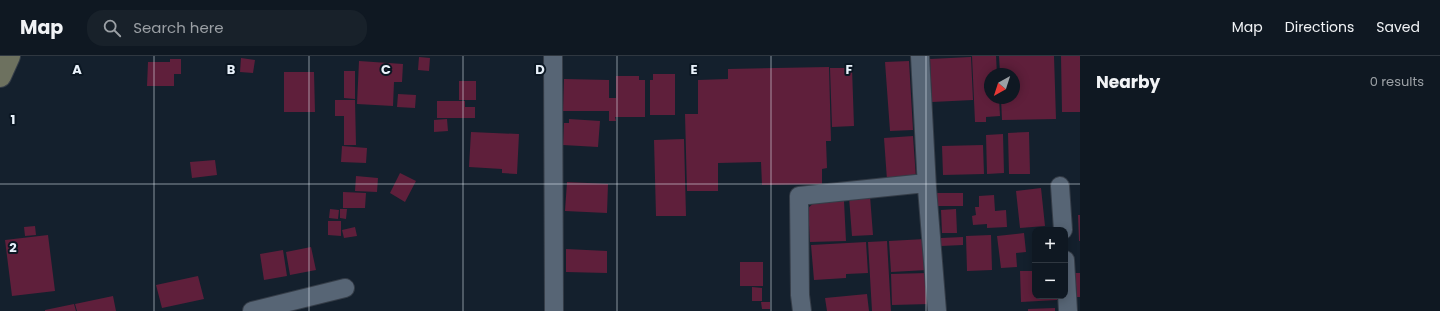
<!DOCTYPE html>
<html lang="en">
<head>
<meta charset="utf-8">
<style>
	:root { --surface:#0f1822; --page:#18212a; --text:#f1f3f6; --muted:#9ba0a5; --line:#2f3740 }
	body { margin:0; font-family:Poppins,sans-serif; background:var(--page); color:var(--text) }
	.controls { position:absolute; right:12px; bottom:12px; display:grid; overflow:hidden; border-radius:8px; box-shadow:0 2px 10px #0003 }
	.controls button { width:36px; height:36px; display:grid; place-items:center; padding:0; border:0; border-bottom:1px solid var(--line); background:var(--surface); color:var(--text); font:20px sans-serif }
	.compass { position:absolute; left:984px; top:12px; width:36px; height:36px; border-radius:50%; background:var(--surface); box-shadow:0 2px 10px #0003; rotate:219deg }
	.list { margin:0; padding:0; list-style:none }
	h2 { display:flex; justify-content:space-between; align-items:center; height:52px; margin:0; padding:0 16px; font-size:17px }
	h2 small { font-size:13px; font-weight:400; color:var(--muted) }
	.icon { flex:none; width:22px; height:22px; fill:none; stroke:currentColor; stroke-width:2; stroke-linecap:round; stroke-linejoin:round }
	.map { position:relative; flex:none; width:1080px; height:255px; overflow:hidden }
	header { display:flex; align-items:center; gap:24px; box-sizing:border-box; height:56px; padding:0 20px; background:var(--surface); border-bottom:1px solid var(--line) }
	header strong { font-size:19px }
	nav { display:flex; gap:22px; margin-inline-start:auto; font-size:14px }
	.search { width:280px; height:36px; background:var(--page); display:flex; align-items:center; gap:10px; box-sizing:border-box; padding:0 14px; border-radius:16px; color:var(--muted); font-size:15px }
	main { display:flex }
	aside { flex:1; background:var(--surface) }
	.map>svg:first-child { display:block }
	.building { fill:#5f1f3b }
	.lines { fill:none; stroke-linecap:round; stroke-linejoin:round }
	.minor-casing { stroke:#353d48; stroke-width:20 }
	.secondary-casing { stroke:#353d48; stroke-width:24 }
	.minor { stroke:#576575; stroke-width:18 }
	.secondary { stroke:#6d715f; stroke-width:22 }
	.grid { fill:none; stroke:#e9f2fb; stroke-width:1; stroke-opacity:0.55 }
	.grid-label { font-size:13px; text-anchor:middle; font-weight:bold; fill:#e9f2fb; stroke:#0b1723; stroke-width:4; stroke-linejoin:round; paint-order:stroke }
</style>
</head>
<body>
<header>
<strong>Map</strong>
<div class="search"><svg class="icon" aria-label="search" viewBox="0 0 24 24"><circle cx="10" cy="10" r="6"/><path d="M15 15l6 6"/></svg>Search here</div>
<nav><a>Map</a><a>Directions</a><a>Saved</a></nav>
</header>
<main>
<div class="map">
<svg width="1080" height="255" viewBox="0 0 1080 255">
	<rect width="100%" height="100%" fill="#14202d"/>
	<!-- building -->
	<path class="building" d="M972 0H996L997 18H990V42H999L1000 60 986 61V66H975Z
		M999 0H1054L1056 63 1002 64 1001 42H1014V18H1000Z
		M1061 0H1080V56H1062Z
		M419 1 430 2 429 15 418 14Z
		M971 1 973 44 932 46 930 3Z
		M241 2 255 4 253 17 240 16Z
		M170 3H181V18H174V30H147L148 6H170Z
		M359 5 403 8 402 26H394L393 50 357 48Z
		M909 5 913 74 890 75 885 6Z
		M829 11 831 85H826L827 112 822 113V128L762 129 761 106 718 107V135H687L685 58H698V24L728 23V13Z
		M830 12H852L854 70 832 71Z
		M344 15H355V43L344 42Z
		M284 16H314L315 56H284Z
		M653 18H675V59H650V24H653Z
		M616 20H639V24H645V61H615L616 65H609V55H563L564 23 609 24V42H616Z
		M459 25H476V44H459Z
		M398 38 416 39 415 52 397 51Z
		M335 44H355L356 89H344V60H335Z
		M437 45H465V51H475V62H437Z
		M447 63 448 75 434 76V64Z
		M569 63 600 65 598 91 563 89 564 67H569Z
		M471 76 519 78 517 118 502 117V113L469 111Z
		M1029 76 1030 118H1009L1008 77Z
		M1003 78 1004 117 987 118 986 79Z
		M913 80 916 122 887 124 884 82Z
		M684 83 686 160H656L654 84Z
		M983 89 984 118 943 119 942 90Z
		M342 90 367 92 366 107 341 106Z
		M215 104 217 119 192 122 190 106Z
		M400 117 416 125 405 146 390 137Z
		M356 120 378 122 377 136 355 135Z
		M567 126 608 128 607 157 565 155Z
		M1041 132 1045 170 1020 172 1016 135Z
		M343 136 366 137 365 152H343Z
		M933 137H963V150H933Z
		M994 139 995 155 1006 154 1007 171 987 172V168L973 169 972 160 976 159 975 151H979V140Z
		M870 140 873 179 852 180 849 141Z
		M844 145 846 185 810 186 808 152 815 146Z
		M330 153 339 154 338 163 329 162Z
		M340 153H347L346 163 340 162Z
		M956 153 957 177H942L941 154Z
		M1078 159H1080V185H1079Z
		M328 165H341V180L328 179Z
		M35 170 36 179 25 180 24 171Z
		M355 171 357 180 344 182 342 174Z
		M1024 177 1026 196 1016 197 1017 211 1001 212 997 180Z
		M48 179 55 235 12 240 5 184Z
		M991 179 992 214 967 215 966 180Z
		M963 181V189L941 190V182Z
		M925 183 927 214 891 216 889 185Z
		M887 185 891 255H872L868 186Z
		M866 186 868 217 846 218V222L814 224 811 189Z
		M311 191 316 214 290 219 286 196Z
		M566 193 607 195V217L566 216Z
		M283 194 287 220 264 224 260 198Z
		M740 206H763V230H740Z
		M1020 215H1035V240H1057V244L1021 246Z
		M928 217 930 248 892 249 891 218Z
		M1075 217H1080V241H1077Z
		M198 220 204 243 162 252 156 229Z
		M752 231 762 232V245H752Z
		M867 238 869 255H827L825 242Z
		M113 240 116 255H77L75 248Z
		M761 246H770V253H762Z
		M74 248 76 255H45V254Z
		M1055 252V255H1028V253Z"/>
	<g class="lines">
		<defs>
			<path id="minor" d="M553 0 554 255
				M920 0 927 132 937 255
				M1060 130 1063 174
				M1065 204 1068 255
				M252 255 345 232
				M802 255 800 239 799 140 926 127"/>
			<path id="secondary" d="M0 20 9 0"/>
		</defs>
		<!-- minor casing -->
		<use href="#minor" class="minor-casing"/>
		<!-- secondary casing -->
		<use href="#secondary" class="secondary-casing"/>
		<!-- minor -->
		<use href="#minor" class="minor"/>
		<!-- secondary -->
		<use href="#secondary" class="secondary"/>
	</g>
	<!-- grid -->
	<path class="grid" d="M154 0V255M309 0V255M463 0V255M617 0V255M771 0V255M926 0V255M0 128H1080"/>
	<g class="grid-label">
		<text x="77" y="18">A</text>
		<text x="231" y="18">B</text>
		<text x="386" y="18">C</text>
		<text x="540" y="18">D</text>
		<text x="694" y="18">E</text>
		<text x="849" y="18">F</text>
		<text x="13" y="68">1</text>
		<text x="13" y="196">2</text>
	</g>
</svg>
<div class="controls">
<button>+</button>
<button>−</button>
</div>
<svg class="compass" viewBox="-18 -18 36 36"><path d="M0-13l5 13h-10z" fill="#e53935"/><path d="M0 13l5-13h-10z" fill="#9ba0a5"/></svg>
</div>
<aside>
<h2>Nearby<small>0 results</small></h2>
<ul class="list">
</ul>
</aside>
</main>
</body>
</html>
